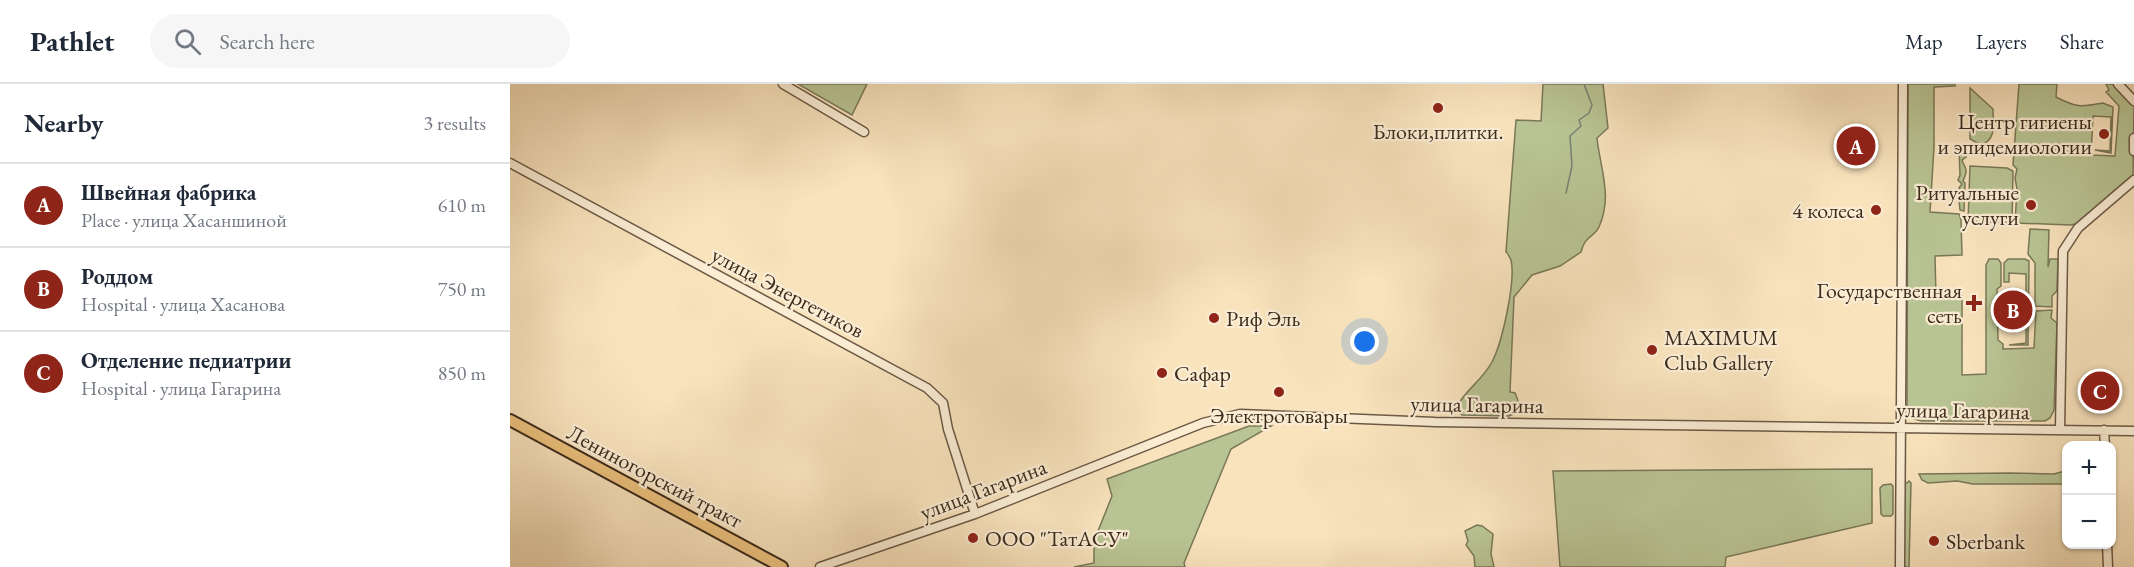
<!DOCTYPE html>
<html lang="en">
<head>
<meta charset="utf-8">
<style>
	:root { --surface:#fff; --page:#f6f6f7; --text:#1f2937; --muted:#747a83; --line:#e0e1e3; --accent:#8f2418 }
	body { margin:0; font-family:"EB Garamond",serif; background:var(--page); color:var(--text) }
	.controls { position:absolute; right:18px; bottom:18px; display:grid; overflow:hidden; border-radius:12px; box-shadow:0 2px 4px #0004 }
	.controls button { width:54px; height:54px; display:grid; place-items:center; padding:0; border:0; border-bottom:2px solid var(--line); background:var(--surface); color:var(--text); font:30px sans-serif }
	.you { position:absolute; left:855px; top:258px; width:21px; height:21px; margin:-15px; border:4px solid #fff; border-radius:50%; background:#1a73e8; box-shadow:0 0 0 9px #1a73e833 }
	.badge { display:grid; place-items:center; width:39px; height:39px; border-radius:50%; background:var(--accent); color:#fff; font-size:20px; font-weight:700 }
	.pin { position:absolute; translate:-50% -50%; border:3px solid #fff; box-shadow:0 2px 6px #0006 }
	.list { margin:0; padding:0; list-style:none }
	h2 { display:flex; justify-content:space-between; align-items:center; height:78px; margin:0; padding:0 24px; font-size:26px }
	h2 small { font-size:20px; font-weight:400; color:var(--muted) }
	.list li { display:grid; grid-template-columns:39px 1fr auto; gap:18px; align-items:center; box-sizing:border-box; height:84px; padding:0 24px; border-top:2px solid var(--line) }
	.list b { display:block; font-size:22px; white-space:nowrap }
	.list p { margin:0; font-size:20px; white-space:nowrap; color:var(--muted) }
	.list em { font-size:20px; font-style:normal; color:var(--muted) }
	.icon { flex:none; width:33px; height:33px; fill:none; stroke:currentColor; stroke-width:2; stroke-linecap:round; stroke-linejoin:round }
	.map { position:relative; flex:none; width:1624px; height:483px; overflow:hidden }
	header { display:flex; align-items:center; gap:36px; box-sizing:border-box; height:84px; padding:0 30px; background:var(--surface); border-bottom:2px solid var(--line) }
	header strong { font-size:28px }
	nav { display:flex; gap:33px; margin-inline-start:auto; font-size:21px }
	.search { width:420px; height:54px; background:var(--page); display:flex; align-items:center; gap:15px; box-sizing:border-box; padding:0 21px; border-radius:33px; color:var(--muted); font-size:22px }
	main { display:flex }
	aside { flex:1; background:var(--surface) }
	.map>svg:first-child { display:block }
	.green { fill:#b9c494; stroke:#7a7858; stroke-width:1.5 }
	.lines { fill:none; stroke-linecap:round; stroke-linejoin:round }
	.stream { stroke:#778373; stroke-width:1.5 }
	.minor-casing { stroke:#6b5945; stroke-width:11 }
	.major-casing { stroke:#3c2b1d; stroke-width:14 }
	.minor { stroke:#faedd4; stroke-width:8 }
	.major { stroke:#ecc27e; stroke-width:10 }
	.poi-dot { fill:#8f2418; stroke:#faedd4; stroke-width:2 }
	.labels { text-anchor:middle; stroke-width:4.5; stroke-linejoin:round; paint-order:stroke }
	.poi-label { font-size:22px; fill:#3c2b1d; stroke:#faedd4; text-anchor:start }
	.street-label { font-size:22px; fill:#3c2b1d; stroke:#faedd4 }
</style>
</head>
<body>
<header>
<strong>Pathlet</strong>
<div class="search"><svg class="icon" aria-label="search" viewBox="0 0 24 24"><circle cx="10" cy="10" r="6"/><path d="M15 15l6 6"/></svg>Search here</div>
<nav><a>Map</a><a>Layers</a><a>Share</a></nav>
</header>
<main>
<aside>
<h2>Nearby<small>3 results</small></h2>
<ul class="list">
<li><span class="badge">A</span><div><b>Швейная фабрика</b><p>Place · улица Хасаншиной</p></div><em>610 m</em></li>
<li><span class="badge">B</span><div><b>Роддом</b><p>Hospital · улица Хасанова</p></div><em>750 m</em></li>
<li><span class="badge">C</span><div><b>Отделение педиатрии</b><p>Hospital · улица Гагарина</p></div><em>850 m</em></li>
</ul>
</aside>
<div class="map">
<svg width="1624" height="483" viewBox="0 0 1624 483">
	<rect width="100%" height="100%" fill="#f8e3bd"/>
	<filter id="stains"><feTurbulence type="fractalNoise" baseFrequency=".00333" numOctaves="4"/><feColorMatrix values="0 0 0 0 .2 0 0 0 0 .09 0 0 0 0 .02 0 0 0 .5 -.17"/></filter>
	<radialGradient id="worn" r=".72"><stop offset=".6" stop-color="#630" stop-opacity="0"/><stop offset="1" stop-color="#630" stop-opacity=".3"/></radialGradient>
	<!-- green -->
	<path class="green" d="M288 0H357L342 31Z
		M1033 0H1093L1098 44 1087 54C1090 84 1103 112 1089 143 1084 154 1075 151 1071 168L1050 182 1022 191 1004 213 1000 308 1005 309C1010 319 1010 328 999 332L952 331 947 327V322C956 306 973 295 982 278 992 259 1006 197 1001 176 1001 176 997 168 996 168L1006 36 1031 37Z
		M1398 0H1445V2L1424 3V63L1420 128 1449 130 1451 136 1452 171 1425 172 1426 212H1452V291L1476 290V181L1479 175H1488L1491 179V202L1487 205 1488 256 1493 260V265L1524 264 1526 227 1542 226 1541 234 1547 239 1544 326 1540 334 1535 337H1412L1404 335 1397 327Z
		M1509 0H1547L1546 13C1567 24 1571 23 1593 19L1603 23 1601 69 1585 66 1600 67 1601 33 1583 32 1581 71 1605 72 1609 22 1596 8 1599 6 1596 0H1608L1624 18 1623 92 1569 139 1561 141 1505 139 1507 105 1505 94 1507 85 1503 81Z
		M1460 4 1483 25C1483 39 1487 56 1471 61L1460 55Z
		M1454 60 1456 61V73L1452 76C1455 86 1459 83 1453 97L1455 99 1454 127 1450 126 1449 116 1451 111 1449 104 1452 100 1448 96 1450 91 1449 64 1450 61Z
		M1460 82 1497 84 1503 87 1502 139 1458 138Z
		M1520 145 1539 146 1538 183 1540 175H1548L1547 207 1542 212V223L1525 222V179L1518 170Z
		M1498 175H1515L1519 177 1518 261H1499L1516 259V190L1499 189V198H1494V179Z
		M739 342H761L721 365 674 479 675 483H564L584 479V457L602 412 597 395Z
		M1362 385V439L1216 473 1215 483H1050L1043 387Z
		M1551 388H1556V400H1463L1447 397 1418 399 1412 396 1409 390 1500 389 1544 390Z
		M1399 397 1401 399 1399 483H1393L1392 403Z
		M1381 400 1383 402V430L1381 432H1373L1371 430 1370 404 1373 401Z
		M967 441 972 442 983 450 981 470 984 483H965L964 472 956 461 958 457 955 447Z"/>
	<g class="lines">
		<!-- stream -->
		<path class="stream" d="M1056 109 1062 82 1060 52 1071 42 1069 36 1079 29 1082 21 1074 0"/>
		<defs>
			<path id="minor" d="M273 0 354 48
				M1608 0 1624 17
				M1624 54V67
				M0 79 417 304 433 319 438 345 465 430
				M1550 346 1553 167 1568 144 1624 96
				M1594 346 1595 362
				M1597 460 1598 483
				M310 483 465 430 693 339 730 330 925 338 1624 347
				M1390 483 1393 0"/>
			<path id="major" d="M0 336 272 483"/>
		</defs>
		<!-- minor casing -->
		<use href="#minor" class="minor-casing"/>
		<!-- major casing -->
		<use href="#major" class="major-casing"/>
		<!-- minor -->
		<use href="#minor" class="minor"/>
		<!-- major -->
		<use href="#major" class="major"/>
	</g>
	<!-- markers -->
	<g class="poi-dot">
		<circle cx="928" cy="24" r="6"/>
		<circle cx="1594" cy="50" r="6"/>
		<circle cx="1521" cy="121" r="6"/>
		<circle cx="1366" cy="126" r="6"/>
		<path d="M1461 210h6v6h6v6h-6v6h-6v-6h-6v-6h6z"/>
		<circle cx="704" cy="234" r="6"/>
		<circle cx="1142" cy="266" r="6"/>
		<circle cx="652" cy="289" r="6"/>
		<circle cx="769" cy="308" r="6"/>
		<circle cx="463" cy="454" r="6"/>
		<circle cx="1424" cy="457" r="6"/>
	</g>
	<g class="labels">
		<!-- poi labels -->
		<g class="poi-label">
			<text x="1582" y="45" text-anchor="end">Центр гигиены<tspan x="1582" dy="25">и эпидемиологии</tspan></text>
			<text x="928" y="55" text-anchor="middle">Блоки,плитки.</text>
			<text x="1509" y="116" text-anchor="end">Ритуальные<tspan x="1509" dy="25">услуги</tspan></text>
			<text x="1354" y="134" text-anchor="end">4 колеса</text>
			<text x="1452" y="214" text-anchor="end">Государственная<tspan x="1452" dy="25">сеть</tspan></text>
			<text x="716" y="242">Риф Эль</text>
			<text x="1154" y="261">MAXIMUM<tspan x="1154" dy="25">Club Gallery</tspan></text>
			<text x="664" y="297">Сафар</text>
			<text x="769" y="339" text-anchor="middle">Электротовары</text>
			<text x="475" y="462">ООО "ТатАСУ"</text>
			<text x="1436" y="465">Sberbank</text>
		</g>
		<!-- street labels -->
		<g class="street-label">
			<text transform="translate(278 208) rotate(28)" y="8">улица Энергетиков</text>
			<text transform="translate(967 320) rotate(1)" y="8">улица Гагарина</text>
			<text transform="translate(1453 326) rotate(1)" y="8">улица Гагарина</text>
			<text transform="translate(145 392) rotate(28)" y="8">Лениногорский тракт</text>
			<text transform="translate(473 405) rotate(-21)" y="8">улица Гагарина</text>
		</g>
	</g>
	<rect width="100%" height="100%" filter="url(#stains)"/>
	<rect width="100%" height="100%" fill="url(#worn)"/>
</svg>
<div class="controls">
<button>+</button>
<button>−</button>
</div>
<div class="you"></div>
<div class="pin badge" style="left:1346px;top:62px">A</div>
<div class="pin badge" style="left:1503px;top:226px">B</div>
<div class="pin badge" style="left:1590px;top:307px">C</div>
</div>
</main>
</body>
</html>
